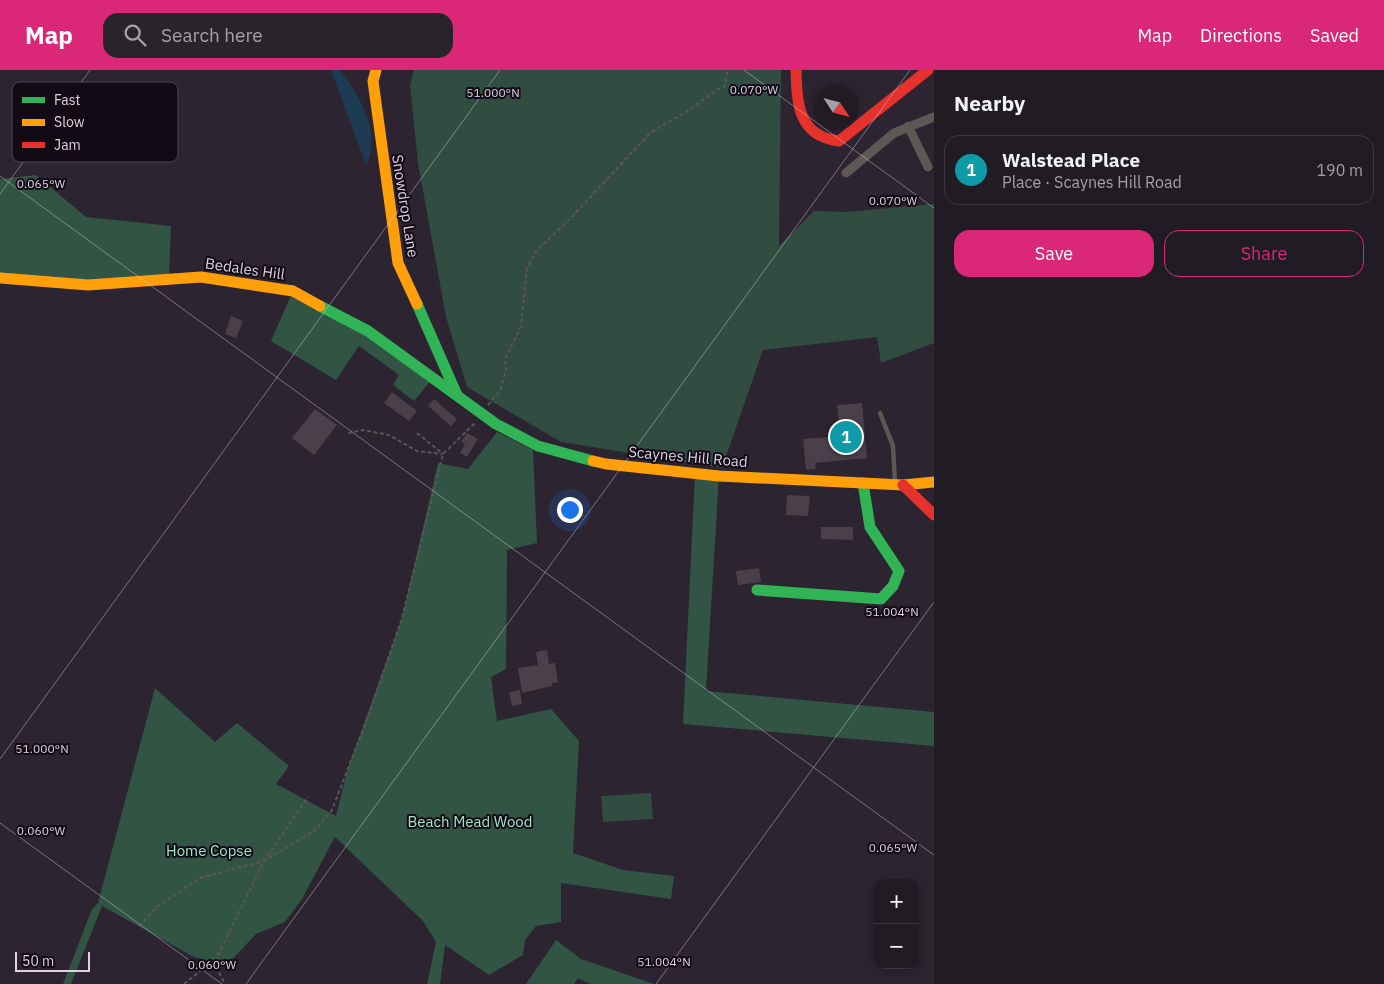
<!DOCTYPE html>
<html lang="en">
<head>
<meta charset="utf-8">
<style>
	:root { --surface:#211b24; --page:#29242c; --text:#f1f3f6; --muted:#a2a1a6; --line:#3e3941; --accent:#db2777 }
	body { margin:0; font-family:"IBM Plex Sans",sans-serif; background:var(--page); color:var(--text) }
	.controls { position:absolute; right:15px; bottom:15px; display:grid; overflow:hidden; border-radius:10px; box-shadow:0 2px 8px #0003 }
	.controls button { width:45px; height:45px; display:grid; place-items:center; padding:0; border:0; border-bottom:1px solid var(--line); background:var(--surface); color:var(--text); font:25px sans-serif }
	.compass { position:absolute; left:814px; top:15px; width:45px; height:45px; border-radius:50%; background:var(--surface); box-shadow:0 2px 8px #0003; rotate:126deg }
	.scale { position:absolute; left:15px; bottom:12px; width:75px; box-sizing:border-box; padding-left:5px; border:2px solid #ddd3e3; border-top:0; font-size:14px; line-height:18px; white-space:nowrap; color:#ddd3e3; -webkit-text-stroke:4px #120b16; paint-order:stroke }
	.you { position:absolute; left:569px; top:439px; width:18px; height:18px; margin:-12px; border:4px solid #fff; border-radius:50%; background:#1a73e8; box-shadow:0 0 0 8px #1a73e833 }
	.badge { display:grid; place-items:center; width:32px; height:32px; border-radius:50%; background:var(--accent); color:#fff; font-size:16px; font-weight:700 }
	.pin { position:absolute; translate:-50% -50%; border:2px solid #fff; box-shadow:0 1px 5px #0006 }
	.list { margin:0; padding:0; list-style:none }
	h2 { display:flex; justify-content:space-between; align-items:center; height:65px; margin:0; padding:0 20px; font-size:21px }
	h2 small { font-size:16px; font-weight:400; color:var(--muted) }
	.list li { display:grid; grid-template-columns:32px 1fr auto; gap:15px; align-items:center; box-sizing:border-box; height:70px; margin:0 10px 10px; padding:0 10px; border:1px solid var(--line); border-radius:15px }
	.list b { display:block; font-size:19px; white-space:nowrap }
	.list p { margin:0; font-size:16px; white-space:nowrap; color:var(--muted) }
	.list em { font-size:16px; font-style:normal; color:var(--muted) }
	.actions { display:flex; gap:10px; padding:15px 20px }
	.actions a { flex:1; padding:11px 0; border:1px solid var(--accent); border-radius:15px; text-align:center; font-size:18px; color:var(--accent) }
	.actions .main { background:var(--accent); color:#fff }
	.icon { flex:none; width:28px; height:28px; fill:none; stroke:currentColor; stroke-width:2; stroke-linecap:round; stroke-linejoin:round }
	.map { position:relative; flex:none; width:934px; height:914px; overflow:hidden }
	header { display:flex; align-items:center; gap:30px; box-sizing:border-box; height:70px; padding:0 25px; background:var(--accent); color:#fff }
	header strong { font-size:24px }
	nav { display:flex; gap:28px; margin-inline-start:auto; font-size:18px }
	.search { width:350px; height:45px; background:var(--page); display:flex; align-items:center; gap:12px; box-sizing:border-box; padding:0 18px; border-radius:15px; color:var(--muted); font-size:19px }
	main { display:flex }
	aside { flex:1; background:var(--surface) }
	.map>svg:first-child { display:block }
	.green { fill:#314c40 }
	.forest { fill:#315445 }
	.water { fill:#1d3c53 }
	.building { fill:#494049 }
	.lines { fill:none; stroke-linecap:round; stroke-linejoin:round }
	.path { stroke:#5b5557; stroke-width:2; stroke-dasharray:4 2.5; stroke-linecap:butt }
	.lane { stroke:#5d5755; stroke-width:4.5 }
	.street { stroke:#5d5755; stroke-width:9 }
	.fast { stroke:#30b455; stroke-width:11 }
	.slow { stroke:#ff9f0a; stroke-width:11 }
	.jam { stroke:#e5322d; stroke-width:11 }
	.ticks { fill:none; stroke:#ddd3e3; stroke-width:1; stroke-opacity:0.45 }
	.labels { text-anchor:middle; stroke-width:4; stroke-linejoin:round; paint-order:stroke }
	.street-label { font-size:15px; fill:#ddd3e3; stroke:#120b16 }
	.park-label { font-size:15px; fill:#9fe7c4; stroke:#120b16 }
	.key { fill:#120b16; stroke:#4f4754; stroke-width:1 }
	.key-label { font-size:14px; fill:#ddd3e3 }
	.ticks-label { font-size:12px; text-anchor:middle; fill:#ddd3e3; stroke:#120b16; stroke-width:4; stroke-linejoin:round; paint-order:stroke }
</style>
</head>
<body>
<header>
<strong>Map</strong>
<div class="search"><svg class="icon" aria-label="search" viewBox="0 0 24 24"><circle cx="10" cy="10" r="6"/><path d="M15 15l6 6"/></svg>Search here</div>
<nav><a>Map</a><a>Directions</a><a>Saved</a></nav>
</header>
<main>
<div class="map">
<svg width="934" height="914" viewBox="0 0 934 914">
	<rect width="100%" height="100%" fill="#2c2430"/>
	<!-- green -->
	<path class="green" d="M414 0H781L779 176 814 141 845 142 934 134V273L881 293 877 267 763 280 722 398 561 372 467 317 446 247 418 93 410 15Z
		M651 723 653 749 603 752 601 726Z"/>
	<!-- forest -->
	<path class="forest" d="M36 105 86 147 171 156 169 208 88 215 0 208V109Z
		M293 221 368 261 433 308 414 331 393 315 399 305 359 276 336 310 271 271Z
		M497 362 533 380 537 473 507 480 506 599 491 607 497 651 551 639 579 671 573 783 623 800 674 806 671 829 561 813V852L536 856 525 870 523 885 489 905 445 875 440 914H427L436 872 423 851 335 767 302 829 285 852 256 864 227 895 194 887 102 836 71 914H63L92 839 98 833 155 618 215 672 237 653 289 696 276 714 336 746 348 698 402 548 438 393 468 399Z
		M695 404 719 406 706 621 934 642V676L683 654Z
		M556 870 581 889 654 914H590L578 908 574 914H526Z"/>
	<!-- water -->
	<path class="water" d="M331 0H340C359 25 383 63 366 95Z"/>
	<!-- building -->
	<path class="building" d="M231 246 243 251 236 268 225 264Z
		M392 322 417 341 409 351 384 333Z
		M434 329 457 349 451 356 428 336Z
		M862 333 867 388 815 393 816 399 806 400 803 369 840 366 837 335Z
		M315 339 337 355 314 385 292 368Z
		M467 363 478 369 467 387 460 383 465 374 461 372Z
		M787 425 810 426 808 446 786 445Z
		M821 457H853V470L821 469Z
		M759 498 761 512 738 515 736 501Z
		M547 580 549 594 555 593 558 612 552 613V616L522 623 518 598 538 595 536 582Z
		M520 620 522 634 512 636 509 622Z"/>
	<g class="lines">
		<!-- path -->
		<path class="path" d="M488 335 500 321 506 300 505 289 521 256 527 198 537 180 568 151 651 62 686 42 718 19 724 17 728 0
			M348 363 363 360 389 365 417 381 443 384
			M417 363 443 384
			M139 856 158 836 200 808 264 791 314 761 332 740 369 644 402 548 443 384 475 353
			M213 891 225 914
			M215 891 264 791 308 727
			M184 914 214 890"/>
		<!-- lane -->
		<path class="lane" d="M880 343 893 376 895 413"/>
		<!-- street -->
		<path class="street" d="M908 56 928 97
			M846 103 894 63 934 47"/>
		<!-- fast -->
		<path class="fast" d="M417 234 457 325
			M320 236 368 261 496 354 538 376 593 391
			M757 520 881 529 893 516 899 501 870 457 863 413"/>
		<!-- slow -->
		<path class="slow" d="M376 0 373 11 398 193 417 234
			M0 208 88 215 201 207 293 221 320 236
			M593 391 606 394 719 406 903 415 934 412"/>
		<!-- jam -->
		<path class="jam" d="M796 0C797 34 798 66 839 71L928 0
			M903 415 934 445"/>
	</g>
	<!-- ticks -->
	<path class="ticks" d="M744 0 934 138M0 106 934 785M0 124 90 0M0 689 500 0M0 753 222 914M246 914 910 0M656 914 934 532"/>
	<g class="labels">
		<!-- street labels -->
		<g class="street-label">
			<text transform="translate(405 136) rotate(81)" y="5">Snowdrop Lane</text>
			<text transform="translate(245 199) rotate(8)" y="5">Bedales Hill</text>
			<text transform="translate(688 387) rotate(5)" y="5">Scaynes Hill Road</text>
		</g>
		<!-- park labels -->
		<g class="park-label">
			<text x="470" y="757">Beach Mead Wood</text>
			<text x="209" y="786">Home Copse</text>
		</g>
	</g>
	<!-- legend -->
	<rect x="12" y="12" width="166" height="80" rx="8" class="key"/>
	<rect x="22" y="27" width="23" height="6" fill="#30b455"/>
	<rect x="22" y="49" width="23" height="7" fill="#ff9f0a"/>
	<rect x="22" y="72" width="23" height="6" fill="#e5322d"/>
	<g class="key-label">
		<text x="54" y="35">Fast</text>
		<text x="54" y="57">Slow</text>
		<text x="54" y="80">Jam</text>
	</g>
	<g class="ticks-label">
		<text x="754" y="24">0.070°W</text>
		<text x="493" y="27">51.000°N</text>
		<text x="41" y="118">0.065°W</text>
		<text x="893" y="135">0.070°W</text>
		<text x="892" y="546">51.004°N</text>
		<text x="42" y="683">51.000°N</text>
		<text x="41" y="765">0.060°W</text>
		<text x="893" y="782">0.065°W</text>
		<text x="664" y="896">51.004°N</text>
		<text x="212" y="899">0.060°W</text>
	</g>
</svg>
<div class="controls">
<button>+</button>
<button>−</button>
</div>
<svg class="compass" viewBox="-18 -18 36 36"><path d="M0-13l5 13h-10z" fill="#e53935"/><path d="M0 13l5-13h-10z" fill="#a2a1a6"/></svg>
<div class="scale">50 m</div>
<div class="you"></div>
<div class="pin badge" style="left:846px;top:367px;background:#0f9aa8">1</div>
</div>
<aside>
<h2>Nearby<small></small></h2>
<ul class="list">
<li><span class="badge" style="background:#0f9aa8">1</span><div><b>Walstead Place</b><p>Place · Scaynes Hill Road</p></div><em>190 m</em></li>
</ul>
<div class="actions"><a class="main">Save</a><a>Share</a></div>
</aside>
</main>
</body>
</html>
